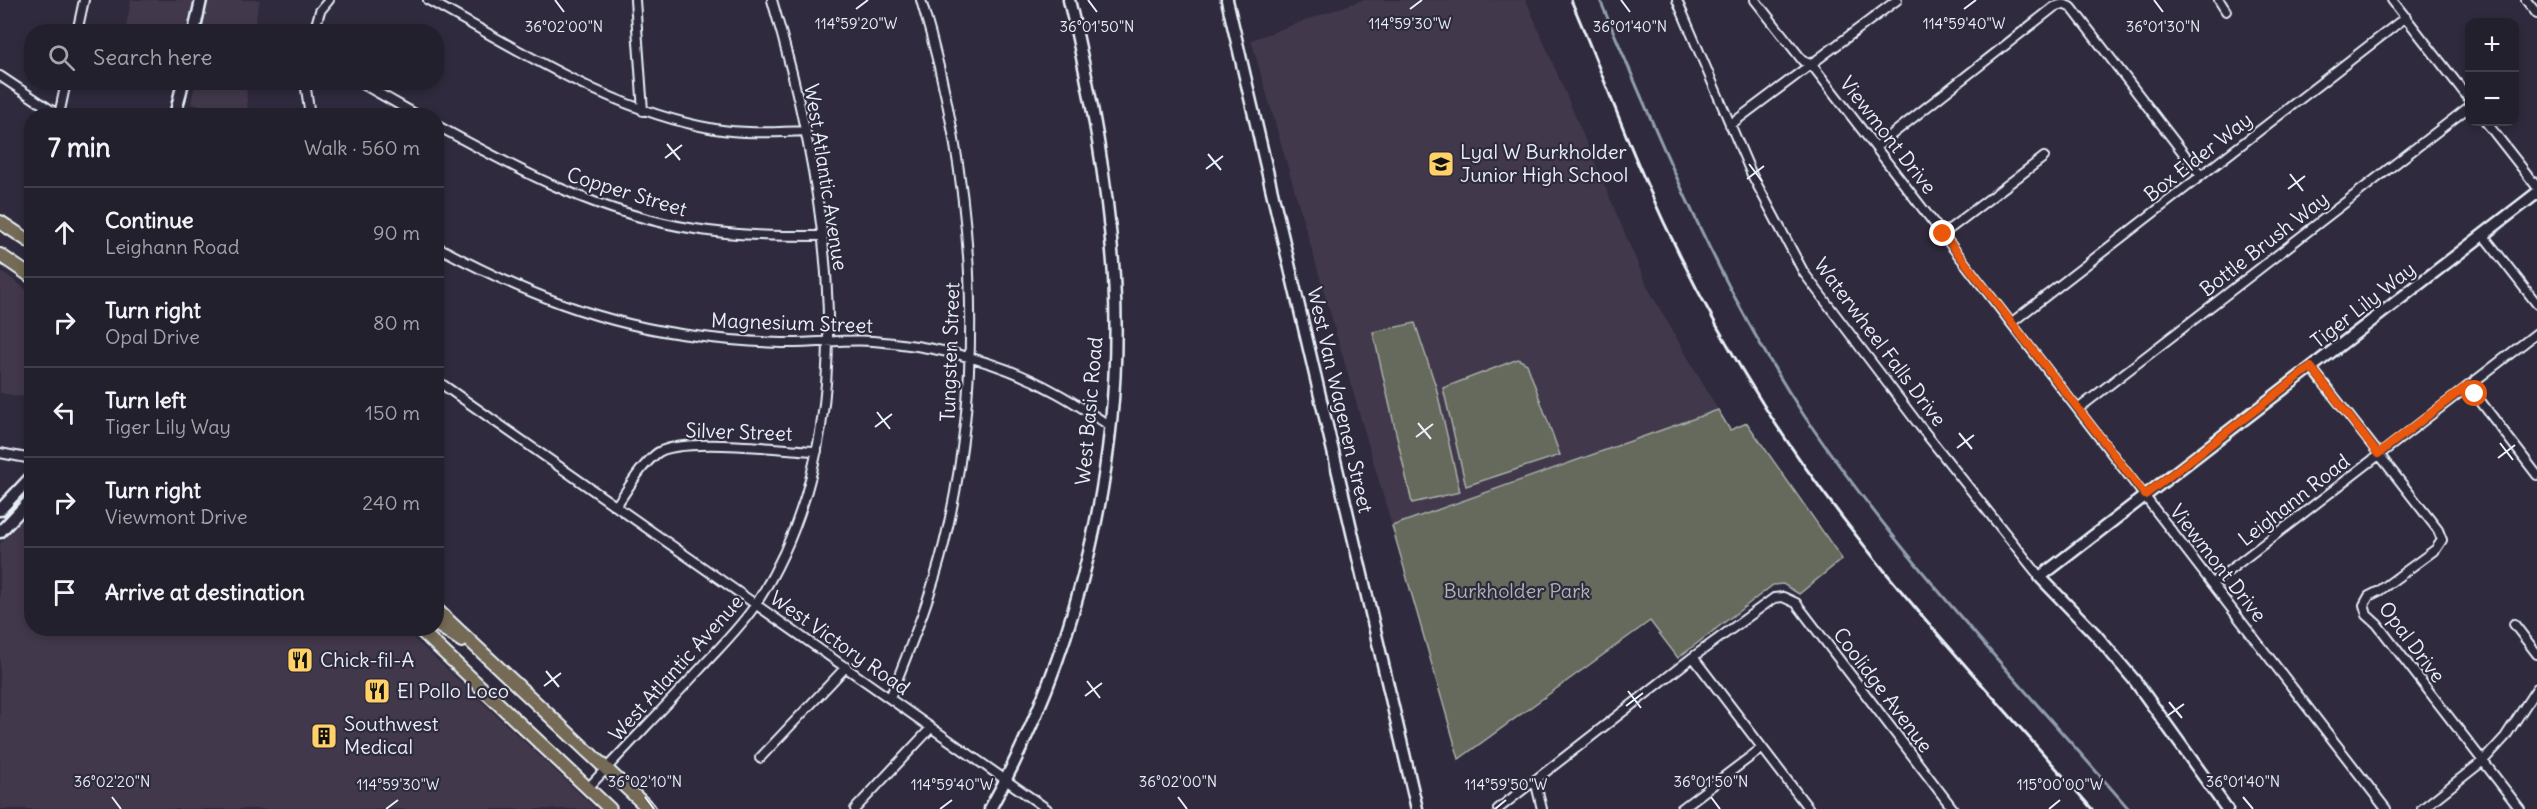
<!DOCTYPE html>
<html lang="en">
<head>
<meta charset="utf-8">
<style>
	:root { --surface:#23202e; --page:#2b2836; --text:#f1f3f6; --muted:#a3a3aa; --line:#403e4a }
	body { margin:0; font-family:Delius,sans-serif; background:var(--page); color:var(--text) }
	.controls { position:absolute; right:18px; top:18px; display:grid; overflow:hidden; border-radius:12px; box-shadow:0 3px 9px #0003 }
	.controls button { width:54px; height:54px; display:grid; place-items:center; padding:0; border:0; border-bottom:2px solid var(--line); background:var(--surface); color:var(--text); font:30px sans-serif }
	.stop { position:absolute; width:18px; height:18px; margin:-14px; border:4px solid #ea580c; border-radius:50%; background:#fff }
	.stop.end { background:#ea580c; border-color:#fff; box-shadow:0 2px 6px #0008 }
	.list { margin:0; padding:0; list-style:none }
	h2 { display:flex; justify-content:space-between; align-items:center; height:78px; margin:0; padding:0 24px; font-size:26px }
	h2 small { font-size:20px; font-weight:400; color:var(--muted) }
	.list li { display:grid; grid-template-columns:39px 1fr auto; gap:18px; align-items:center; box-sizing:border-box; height:90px; padding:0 24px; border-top:2px solid var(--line) }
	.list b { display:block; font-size:22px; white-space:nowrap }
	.list p { margin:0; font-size:20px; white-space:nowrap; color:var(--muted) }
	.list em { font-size:20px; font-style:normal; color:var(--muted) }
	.icon { flex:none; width:33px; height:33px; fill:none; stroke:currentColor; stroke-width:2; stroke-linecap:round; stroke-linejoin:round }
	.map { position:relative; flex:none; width:2537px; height:809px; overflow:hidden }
	.search { position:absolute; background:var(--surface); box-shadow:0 3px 9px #0003; left:24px; top:24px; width:420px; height:66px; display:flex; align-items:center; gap:15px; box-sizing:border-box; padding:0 21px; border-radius:24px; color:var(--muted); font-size:22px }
	.panel { position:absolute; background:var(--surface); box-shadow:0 3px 9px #0003; left:24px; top:108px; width:420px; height:528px; border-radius:24px }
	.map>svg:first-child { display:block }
	.built { fill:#42384c }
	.green { fill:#656a5c; stroke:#a6aeaa; stroke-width:1.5 }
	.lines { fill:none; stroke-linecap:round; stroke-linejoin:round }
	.stream { stroke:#909eb0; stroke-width:3 }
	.street-casing { stroke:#e8f1f8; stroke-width:12 }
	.secondary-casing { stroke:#e8f1f8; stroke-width:15 }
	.primary-casing { stroke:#e8f1f8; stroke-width:16 }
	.street { stroke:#2f2a3d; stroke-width:8 }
	.secondary { stroke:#2f2a3d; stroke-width:10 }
	.primary { stroke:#756a55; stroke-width:12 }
	.rail { stroke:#e8f1f8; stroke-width:3 }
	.route { stroke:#ea580c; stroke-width:8 }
	.ticks { fill:none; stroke:#e8f1f8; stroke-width:2 }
	.labels { text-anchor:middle; stroke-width:4.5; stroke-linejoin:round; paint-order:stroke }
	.street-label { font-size:20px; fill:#e8f1f8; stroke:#2f2a3d }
	.poi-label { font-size:20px; fill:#e8f1f8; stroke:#2f2a3d; text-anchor:start }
	.park-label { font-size:20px; fill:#adb4b2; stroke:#2f2a3d }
	.ticks-label { font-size:15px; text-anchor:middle; fill:#e8f1f8; stroke:#2f2a3d; stroke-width:4.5; stroke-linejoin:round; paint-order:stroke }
</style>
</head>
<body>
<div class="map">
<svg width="2537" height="809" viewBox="0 0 2537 809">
	<rect width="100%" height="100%" fill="#2f2a3d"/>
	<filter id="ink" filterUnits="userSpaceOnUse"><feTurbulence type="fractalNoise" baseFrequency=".0167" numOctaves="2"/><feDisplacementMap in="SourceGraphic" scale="12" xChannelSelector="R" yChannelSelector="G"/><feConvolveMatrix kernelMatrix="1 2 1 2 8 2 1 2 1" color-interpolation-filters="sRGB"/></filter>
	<g filter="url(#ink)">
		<!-- built -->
		<path class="built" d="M131 0H260L253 31 125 32Z
			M1362 0H1526L1648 288 1718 410 1392 526 1251 40Z
			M195 83H246L248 115 191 104Z
			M0 270 31 293V398L0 393Z
			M31 510 32 628 404 629 596 809H0V544Z"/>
		<!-- green -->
		<path class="green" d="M1415 323 1436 387 1460 492 1412 503 1373 332Z
			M1518 359 1527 364 1560 455 1466 486 1443 388Z
			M1718 410 1730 430 1747 423 1842 559 1799 594 1783 584 1773 585 1678 658 1650 621 1459 759 1392 526Z"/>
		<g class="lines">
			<!-- stream -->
			<path class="stream" d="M1600 0C1661 143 1719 287 1805 417 1900 557 2018 681 2129 809"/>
			<defs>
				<path id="street" d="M428 0C520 50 611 111 715 129 744 134 776 132 806 131
					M635 0 643 111
					M1677 0 1752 175 1804 273 1919 425 2040 577
					M1755 0 1803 61 1812 65 2386 809
					M2219 0 2226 11
					M2392 0 2470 100
					M2526 0 2537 14
					M77 32 84 0
					M314 32 320 11 329 0
					M0 76 60 116
					M305 82 310 116
					M359 82 419 116
					M59 115 66 82
					M2486 122 2537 187
					M436 125C520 171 599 214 695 229 737 236 780 236 823 236
					M1730 125 1897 0
					M1876 147 2054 7 2063 4 2072 8 2201 176
					M1943 234 2044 157
					M2483 235 2537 304
					M436 246C519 291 602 325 696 336 724 340 754 342 782 343 812 344 843 339 873 341 936 346 1000 361 1055 392 1074 402 1091 414 1109 425
					M2011 323 2406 17
					M2311 367 2438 530 2442 540 2436 549 2379 591 2369 596 2364 605 2367 615 2377 624 2520 809
					M436 380 1047 809
					M2468 385 2537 475
					M2078 409 2470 106
					M0 453 32 459
					M616 506C628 489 639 468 656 454 678 436 785 450 817 451
					M2213 583 2537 333
					M2514 624 2537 654
					M1693 657 1809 809
					M890 698C910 647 931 597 944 544 988 364 974 177 921 0
					M760 758 846 667
					M1535 780 1542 809
					M588 788C625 748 663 709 700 669 719 648 741 627 756 604 870 427 828 189 772 0
					M855 809 931 728
					M1498 809 1693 657 1774 598 1783 597 1796 603 1953 809
					M1681 809 1762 748
					M2422 809 2483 761 2505 737 2537 688"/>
				<path id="secondary" d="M1227 0 1417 809
					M194 32 201 0
					M175 116 183 82
					M0 510 32 476
					M0 532 32 498
					M990 809C1078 650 1125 460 1114 277 1108 183 1091 91 1069 0
					M2227 809 2135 681 2096 635 2040 577 2537 193"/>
				<path id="primary" d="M0 222 32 243
					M0 255 32 277
					M436 609 649 809
					M436 624 462 641
					M418 628 610 809"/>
			</defs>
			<!-- street casing -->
			<use href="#street" class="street-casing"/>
			<!-- secondary casing -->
			<use href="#secondary" class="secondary-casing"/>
			<!-- primary casing -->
			<use href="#primary" class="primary-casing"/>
			<!-- street -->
			<use href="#street" class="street"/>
			<!-- secondary -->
			<use href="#secondary" class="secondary"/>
			<!-- primary -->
			<use href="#primary" class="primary"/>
			<!-- rail -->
			<path class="rail" d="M1571 0C1597 60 1619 121 1645 180 1679 259 1720 336 1766 409 1858 554 1979 679 2092 809"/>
		</g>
	</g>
	<g class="lines" filter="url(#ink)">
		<!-- route -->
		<path class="route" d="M1943 234 2145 495 2311 367 2378 454 2468 385 2475 394"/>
	</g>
	<!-- ticks -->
	<path class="ticks" d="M555 0 564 12M1088 0 1097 12M1621 0 1630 12M2154 0 2163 12M856 9 868 0M1410 9 1422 0M1964 9 1976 0M667 144 680 160M1208 154 1221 170M665 158 682 145M1749 164 1762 181M1206 169 1223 156M2290 174 2303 191M1747 179 1764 166M2288 189 2305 176M877 412 890 429M1418 423 1431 439M875 427 892 414M1959 433 1972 449M1416 437 1433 424M2500 443 2513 460M1957 448 1974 435M2498 458 2515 445M546 671 559 687M1087 681 1100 698M544 686 561 673M1628 691 1641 708M1085 696 1102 683M2169 702 2182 718M1626 706 1643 693M2167 716 2184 704M112 797 121 809M645 797 654 809M1178 797 1187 809M1711 797 1720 809M2243 797 2253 809M386 809 398 800M940 809 952 800M1495 809 1506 800M2049 809 2060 800"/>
	<!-- icons -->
	<defs>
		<symbol id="school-square" viewBox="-11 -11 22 22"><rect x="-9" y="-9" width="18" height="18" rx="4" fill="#ffd166" stroke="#2f2a3d"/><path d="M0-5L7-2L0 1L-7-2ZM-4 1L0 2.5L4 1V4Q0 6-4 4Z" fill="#111"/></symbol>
		<symbol id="restaurant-square" viewBox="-11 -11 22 22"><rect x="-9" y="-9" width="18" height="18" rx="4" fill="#ffd166" stroke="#2f2a3d"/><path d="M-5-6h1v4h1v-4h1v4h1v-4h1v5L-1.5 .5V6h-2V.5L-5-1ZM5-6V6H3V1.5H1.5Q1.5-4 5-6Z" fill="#111"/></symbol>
		<symbol id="building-square" viewBox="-11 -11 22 22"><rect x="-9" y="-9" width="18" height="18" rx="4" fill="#ffd166" stroke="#2f2a3d"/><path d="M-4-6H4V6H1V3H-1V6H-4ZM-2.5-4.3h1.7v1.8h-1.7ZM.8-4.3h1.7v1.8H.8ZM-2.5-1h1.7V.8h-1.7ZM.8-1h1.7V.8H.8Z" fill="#111"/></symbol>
	</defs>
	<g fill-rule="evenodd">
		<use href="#school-square" x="1426" y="149" width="30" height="30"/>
		<use href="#restaurant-square" x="285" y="645" width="30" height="30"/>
		<use href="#restaurant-square" x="362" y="676" width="30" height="30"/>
		<use href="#building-square" x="309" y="721" width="30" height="30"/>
	</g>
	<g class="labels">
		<!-- street labels -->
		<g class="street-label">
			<text transform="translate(1888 135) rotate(52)" y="7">Viewmont Drive</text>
			<text transform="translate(2198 157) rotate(-38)" y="7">Box Elder Way</text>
			<text transform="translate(826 177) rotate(81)" y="7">West Atlantic Avenue</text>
			<text transform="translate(627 192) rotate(17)" y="7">Copper Street</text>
			<text transform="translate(2264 244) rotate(-38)" y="7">Bottle Brush Way</text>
			<text transform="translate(2363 305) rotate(-38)" y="7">Tiger Lily Way</text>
			<text transform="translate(792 323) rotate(2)" y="7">Magnesium Street</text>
			<text transform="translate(1880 342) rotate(53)" y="7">Waterwheel Falls Drive</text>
			<text transform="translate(950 352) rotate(-88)" y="7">Tungsten Street</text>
			<text transform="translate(1340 400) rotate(77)" y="7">West Van Wagenen Street</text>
			<text transform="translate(1089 411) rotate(-85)" y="7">West Basic Road</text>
			<text transform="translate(739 432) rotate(2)" y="7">Silver Street</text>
			<text transform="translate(2294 500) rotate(-38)" y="7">Leighann Road</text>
			<text transform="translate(2218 563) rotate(52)" y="7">Viewmont Drive</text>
			<text transform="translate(2412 642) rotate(53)" y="7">Opal Drive</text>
			<text transform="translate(840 643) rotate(35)" y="7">West Victory Road</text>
			<text transform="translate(676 668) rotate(-48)" y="7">West Atlantic Avenue</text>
			<text transform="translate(1883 690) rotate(53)" y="7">Coolidge Avenue</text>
		</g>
		<!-- poi labels -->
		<g class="poi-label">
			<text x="1460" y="159">Lyal W Burkholder<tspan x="1460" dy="23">Junior High School</tspan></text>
			<text x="320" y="667">Chick-fil-A</text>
			<text x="397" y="698">El Pollo Loco</text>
			<text x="344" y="731">Southwest<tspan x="344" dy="23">Medical</tspan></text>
		</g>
		<!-- park labels -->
		<g class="park-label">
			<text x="1517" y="598">Burkholder Park</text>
		</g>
	</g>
	<g class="ticks-label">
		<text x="856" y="29">114°59'20"W</text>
		<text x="1410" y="29">114°59'30"W</text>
		<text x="1964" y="29">114°59'40"W</text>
		<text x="564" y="32">36°02'00"N</text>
		<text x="1097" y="32">36°01'50"N</text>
		<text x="1630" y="32">36°01'40"N</text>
		<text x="2163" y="32">36°01'30"N</text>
		<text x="112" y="787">36°02'20"N</text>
		<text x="645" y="787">36°02'10"N</text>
		<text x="1178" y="787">36°02'00"N</text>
		<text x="1711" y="787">36°01'50"N</text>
		<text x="2243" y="787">36°01'40"N</text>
		<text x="398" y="790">114°59'30"W</text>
		<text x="952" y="790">114°59'40"W</text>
		<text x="1506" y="790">114°59'50"W</text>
		<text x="2060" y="790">115°00'00"W</text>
	</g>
</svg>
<div class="controls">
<button>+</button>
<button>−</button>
</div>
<div class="stop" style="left:2475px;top:394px"></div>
<div class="stop end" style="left:1943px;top:234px"></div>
<div class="search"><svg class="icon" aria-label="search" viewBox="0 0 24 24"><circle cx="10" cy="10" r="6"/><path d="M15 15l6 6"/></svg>Search here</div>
<section class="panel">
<h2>7 min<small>Walk · 560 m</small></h2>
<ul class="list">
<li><svg class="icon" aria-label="ahead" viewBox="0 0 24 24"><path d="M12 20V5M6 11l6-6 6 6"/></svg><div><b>Continue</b><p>Leighann Road</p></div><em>90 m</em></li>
<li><svg class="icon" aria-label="right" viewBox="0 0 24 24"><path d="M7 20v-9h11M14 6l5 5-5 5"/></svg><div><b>Turn right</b><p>Opal Drive</p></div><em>80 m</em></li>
<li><svg class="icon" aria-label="left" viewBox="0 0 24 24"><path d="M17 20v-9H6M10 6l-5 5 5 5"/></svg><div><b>Turn left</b><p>Tiger Lily Way</p></div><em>150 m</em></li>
<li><svg class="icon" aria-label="right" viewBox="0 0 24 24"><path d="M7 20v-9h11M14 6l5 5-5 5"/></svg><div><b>Turn right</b><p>Viewmont Drive</p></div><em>240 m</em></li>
<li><svg class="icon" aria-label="arrive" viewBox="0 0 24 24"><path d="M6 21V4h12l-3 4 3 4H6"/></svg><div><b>Arrive at destination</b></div></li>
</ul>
</section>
</div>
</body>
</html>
